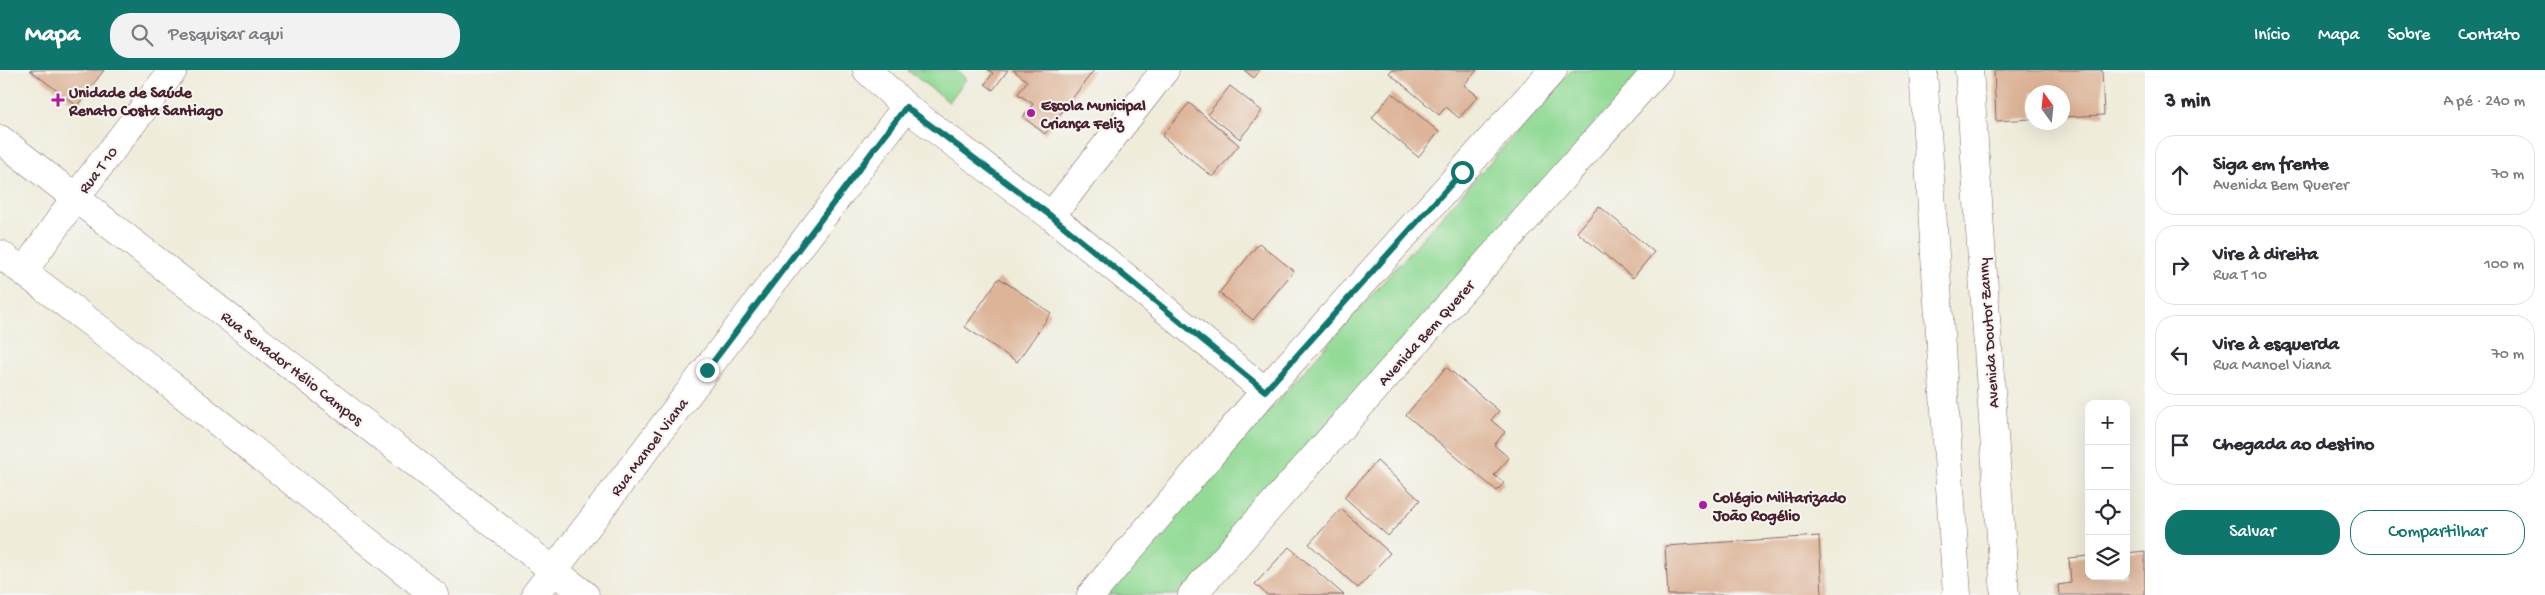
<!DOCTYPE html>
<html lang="pt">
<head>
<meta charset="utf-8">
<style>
	:root { --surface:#fff; --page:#f2f2f3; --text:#2b2b33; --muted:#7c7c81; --line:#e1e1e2; --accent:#0f766e }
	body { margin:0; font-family:"Gochi Hand",sans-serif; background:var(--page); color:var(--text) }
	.controls { position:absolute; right:15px; bottom:15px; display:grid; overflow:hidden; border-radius:10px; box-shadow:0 5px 20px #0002 }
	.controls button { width:45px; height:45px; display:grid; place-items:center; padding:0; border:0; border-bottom:1px solid var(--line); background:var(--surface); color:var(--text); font:25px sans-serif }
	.compass { position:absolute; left:2025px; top:15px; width:45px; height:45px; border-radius:50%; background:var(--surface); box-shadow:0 5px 20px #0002; rotate:345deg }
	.stop { position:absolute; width:15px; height:15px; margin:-11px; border:4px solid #0f766e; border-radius:50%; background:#fff }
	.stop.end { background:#0f766e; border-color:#fff; box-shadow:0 1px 5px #0008 }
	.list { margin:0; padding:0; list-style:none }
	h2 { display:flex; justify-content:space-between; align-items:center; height:65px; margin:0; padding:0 20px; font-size:21px }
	h2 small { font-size:16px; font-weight:400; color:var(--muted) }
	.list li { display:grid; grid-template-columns:32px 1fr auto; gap:15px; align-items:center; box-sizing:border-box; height:80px; margin:0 10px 10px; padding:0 10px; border:1px solid var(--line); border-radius:20px }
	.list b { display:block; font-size:19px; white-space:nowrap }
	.list p { margin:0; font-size:16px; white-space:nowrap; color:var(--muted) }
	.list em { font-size:16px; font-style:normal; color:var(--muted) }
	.actions { display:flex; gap:10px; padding:15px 20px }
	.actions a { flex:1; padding:11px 0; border:1px solid var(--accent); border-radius:20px; text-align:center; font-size:18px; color:var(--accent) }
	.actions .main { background:var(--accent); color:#fff }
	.icon { flex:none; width:28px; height:28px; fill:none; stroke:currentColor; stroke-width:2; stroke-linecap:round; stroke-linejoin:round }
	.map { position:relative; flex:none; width:2145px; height:525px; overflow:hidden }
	header { display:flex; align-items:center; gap:30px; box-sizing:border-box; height:70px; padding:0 25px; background:var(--accent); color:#fff }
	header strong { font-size:24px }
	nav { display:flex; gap:28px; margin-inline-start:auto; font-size:18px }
	.search { width:350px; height:45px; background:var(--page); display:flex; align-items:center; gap:12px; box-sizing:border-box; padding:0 18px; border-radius:20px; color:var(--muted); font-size:19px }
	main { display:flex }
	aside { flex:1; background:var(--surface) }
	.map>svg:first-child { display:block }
	.green { fill:#92da95; stroke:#6e7c60 }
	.building { fill:#ddb498 }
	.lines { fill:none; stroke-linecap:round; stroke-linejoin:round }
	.minor-casing { stroke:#846768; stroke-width:29 }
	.tertiary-casing { stroke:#846768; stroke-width:29 }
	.minor { stroke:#fff; stroke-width:28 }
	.tertiary { stroke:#fff; stroke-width:28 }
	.route { stroke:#0f766e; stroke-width:6 }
	.poi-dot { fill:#b5179e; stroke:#f6f6f2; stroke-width:2 }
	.labels { text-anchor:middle; stroke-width:4; stroke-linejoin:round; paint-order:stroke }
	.poi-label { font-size:16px; font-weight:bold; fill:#4a1f2b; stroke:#f6f6f2; text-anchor:start }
	.street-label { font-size:16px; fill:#4a1f2b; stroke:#f6f6f2 }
</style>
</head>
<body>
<header>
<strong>Mapa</strong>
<div class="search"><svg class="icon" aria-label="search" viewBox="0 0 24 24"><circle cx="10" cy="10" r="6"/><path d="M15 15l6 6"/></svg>Pesquisar aqui</div>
<nav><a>Início</a><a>Mapa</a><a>Sobre</a><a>Contato</a></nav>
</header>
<main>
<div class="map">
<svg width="2145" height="525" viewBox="0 0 2145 525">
	<rect width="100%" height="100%" fill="#f6f6f2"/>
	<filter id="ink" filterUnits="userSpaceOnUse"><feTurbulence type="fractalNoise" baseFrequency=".02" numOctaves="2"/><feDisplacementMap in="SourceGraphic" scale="10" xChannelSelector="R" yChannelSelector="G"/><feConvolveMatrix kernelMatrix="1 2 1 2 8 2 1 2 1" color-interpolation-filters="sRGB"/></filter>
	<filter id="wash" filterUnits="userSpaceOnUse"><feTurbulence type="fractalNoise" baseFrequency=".0096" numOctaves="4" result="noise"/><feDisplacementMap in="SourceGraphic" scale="20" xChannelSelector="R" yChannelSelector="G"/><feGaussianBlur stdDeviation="1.12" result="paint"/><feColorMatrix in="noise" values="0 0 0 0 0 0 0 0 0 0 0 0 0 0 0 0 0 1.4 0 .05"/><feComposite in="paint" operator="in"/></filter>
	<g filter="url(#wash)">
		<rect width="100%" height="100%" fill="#efecda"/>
		<!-- green -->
		<path class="green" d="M907 0H956L966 9 949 32Z
			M1572 0H1645L1185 525H1105Z"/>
		<g id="blocks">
			<!-- building -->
			<path class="building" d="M30 0H104L77 36Z
				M988 0H1008L993 20 985 14 993 3Z
				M1013 0H1094L1045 64 1023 47 1033 34 1018 24 1027 11Z
				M1244 0H1260L1254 8Z
				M1392 0H1477L1464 15 1478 26 1459 48 1446 37 1439 45 1389 3Z
				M1994 0H2102L2104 45 2062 47V22H2032V49L1996 51Z
				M1230 16 1262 41 1240 69 1208 44Z
				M1392 23 1439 62 1418 87 1372 48Z
				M1189 33 1239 75 1213 107 1162 66Z
				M1599 136 1654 182 1633 208 1577 162Z
				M1259 173 1294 201 1253 250 1219 223Z
				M999 208 1051 243 1017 292 965 257Z
				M1446 297 1499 341 1491 350 1505 362 1494 375 1509 388 1494 405 1504 413 1497 421 1406 345Z
				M1377 391 1420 430 1388 466 1344 427Z
				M1341 439 1390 483 1358 518 1309 474Z
				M1819 466 1822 525H1668L1665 476Z
				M1289 477 1344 525H1267L1255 514Z
				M2145 481V525H2059L2058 515 2071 513 2069 488 2089 486V506H2126V483Z"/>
		</g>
	</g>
	<g filter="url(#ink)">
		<use href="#blocks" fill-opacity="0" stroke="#846768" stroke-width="1"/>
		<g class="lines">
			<defs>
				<path id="minor" d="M867 0 906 37 1051 146 1265 321
					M1051 146 1165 0
					M24 201 75 128 173 0
					M535 525 906 37"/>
				<path id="tertiary" d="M1923 0 1957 525
					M1969 0 2005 525
					M0 69 585 525
					M0 184 127 280 435 525
					M1091 525 1265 321 1553 0
					M1192 525 1658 0"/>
			</defs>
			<!-- minor casing -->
			<use href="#minor" class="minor-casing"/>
			<!-- tertiary casing -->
			<use href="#tertiary" class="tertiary-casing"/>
			<!-- minor -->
			<use href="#minor" class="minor"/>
			<!-- tertiary -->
			<use href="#tertiary" class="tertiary"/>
		</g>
	</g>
	<g class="lines" filter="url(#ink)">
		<!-- route -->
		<path class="route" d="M707 300 906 37 1051 146 1265 321 1462 102"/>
	</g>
	<!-- markers -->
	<g class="poi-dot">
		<path d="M55.5 22.5h5v5h5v5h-5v5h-5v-5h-5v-5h5z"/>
		<circle cx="1031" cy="43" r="5"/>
		<circle cx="1703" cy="435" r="5"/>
	</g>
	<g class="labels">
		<!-- poi labels -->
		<g class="poi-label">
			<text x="69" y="27">Unidade de Saúde<tspan x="69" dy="18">Renato Costa Santiago</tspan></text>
			<text x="1041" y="40">Escola Municipal<tspan x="1041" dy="18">Criança Feliz</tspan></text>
			<text x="1713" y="432">Colégio Militarizado<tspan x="1713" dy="18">João Rogélio</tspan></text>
		</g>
		<!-- street labels -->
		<g class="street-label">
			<text transform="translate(97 99) rotate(-53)" y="6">Rua T 10</text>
			<text transform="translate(1425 262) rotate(-48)" y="6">Avenida Bem Querer</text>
			<text transform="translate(1987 263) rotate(-94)" y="6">Avenida Doutor Zanny</text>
			<text transform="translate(293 297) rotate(38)" y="6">Rua Senador Hélio Campos</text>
			<text transform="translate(648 376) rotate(-53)" y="6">Rua Manoel Viana</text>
		</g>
	</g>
</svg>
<div class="controls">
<button>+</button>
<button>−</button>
<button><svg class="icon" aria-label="locate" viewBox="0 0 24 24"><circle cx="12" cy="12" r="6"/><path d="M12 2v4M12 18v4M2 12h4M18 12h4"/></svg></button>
<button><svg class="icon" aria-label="layers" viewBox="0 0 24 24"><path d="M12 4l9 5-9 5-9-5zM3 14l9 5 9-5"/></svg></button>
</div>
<svg class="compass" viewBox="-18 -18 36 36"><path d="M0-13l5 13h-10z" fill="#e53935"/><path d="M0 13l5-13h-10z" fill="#7c7c81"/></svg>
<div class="stop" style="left:1462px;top:102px"></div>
<div class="stop end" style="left:707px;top:300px"></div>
</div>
<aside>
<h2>3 min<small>A pé · 240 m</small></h2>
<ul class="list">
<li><svg class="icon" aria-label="ahead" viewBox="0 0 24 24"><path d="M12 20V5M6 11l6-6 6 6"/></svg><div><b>Siga em frente</b><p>Avenida Bem Querer</p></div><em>70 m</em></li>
<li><svg class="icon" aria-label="right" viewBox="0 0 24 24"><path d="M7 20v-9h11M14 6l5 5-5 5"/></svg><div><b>Vire à direita</b><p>Rua T 10</p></div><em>100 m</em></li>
<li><svg class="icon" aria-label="left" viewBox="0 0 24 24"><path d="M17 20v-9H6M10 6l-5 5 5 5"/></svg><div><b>Vire à esquerda</b><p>Rua Manoel Viana</p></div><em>70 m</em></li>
<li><svg class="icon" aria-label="arrive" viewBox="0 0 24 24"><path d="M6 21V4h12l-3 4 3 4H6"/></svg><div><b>Chegada ao destino</b></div></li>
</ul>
<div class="actions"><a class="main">Salvar</a><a>Compartilhar</a></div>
</aside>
</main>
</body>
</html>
